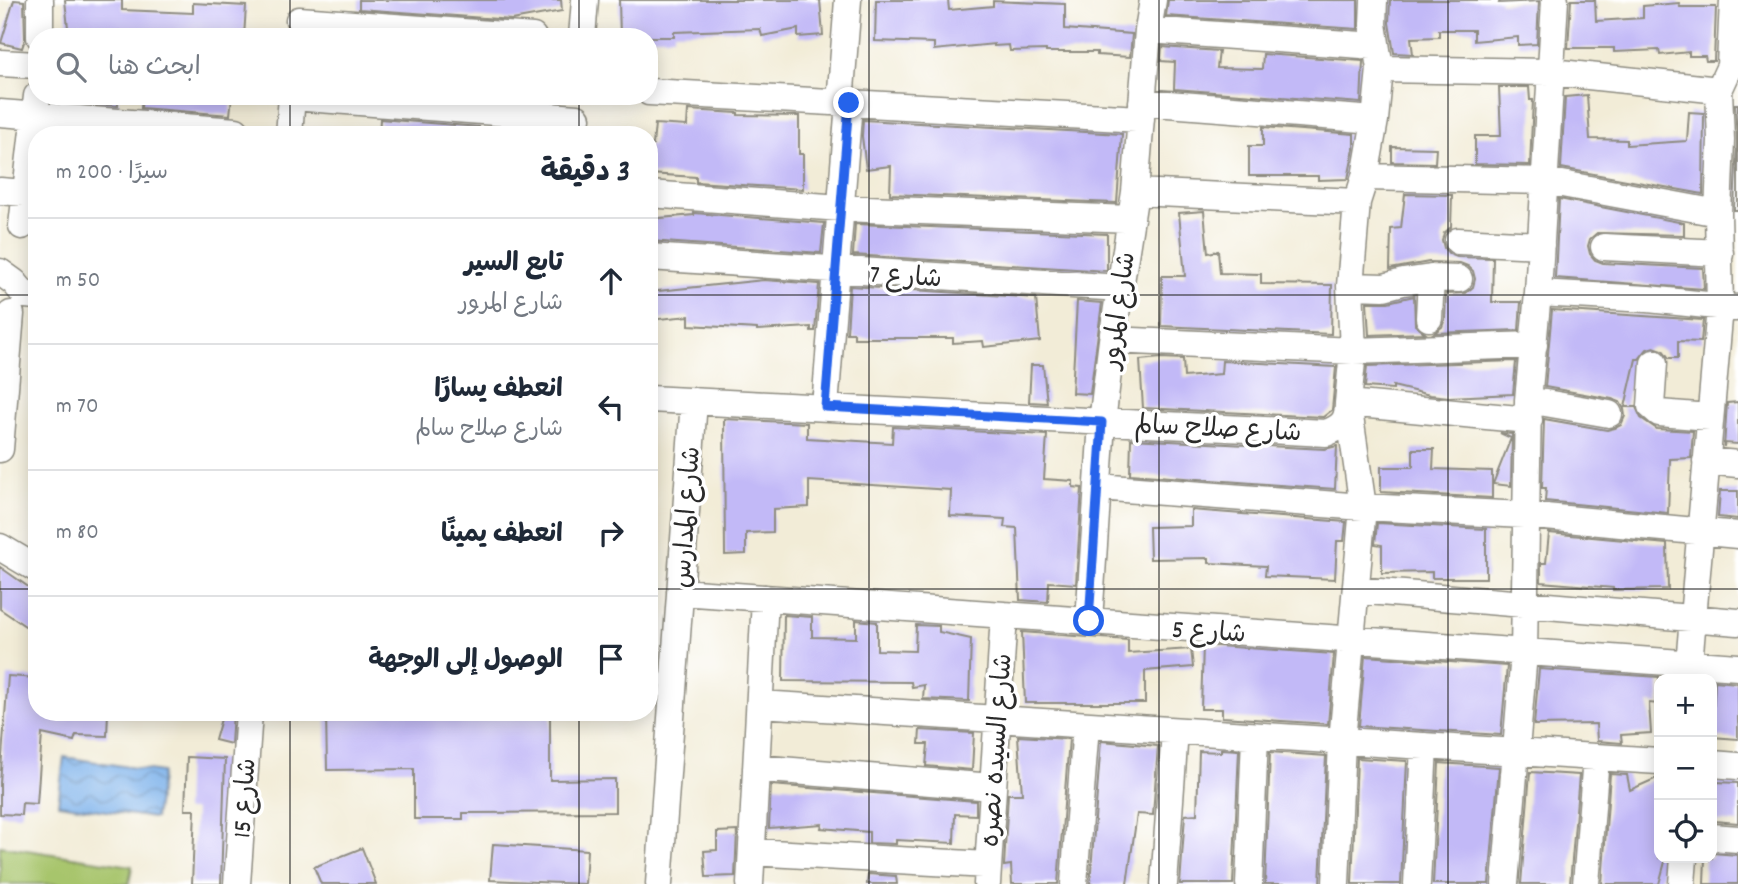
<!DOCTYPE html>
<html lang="ar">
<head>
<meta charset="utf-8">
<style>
	:root { --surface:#fff; --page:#f2f2f3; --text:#1f2937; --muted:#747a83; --line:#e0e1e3 }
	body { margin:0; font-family:Dekko,"Playpen Sans Arabic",sans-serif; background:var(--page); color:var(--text); direction:rtl }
	.controls { position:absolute; right:21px; bottom:21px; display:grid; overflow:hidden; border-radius:14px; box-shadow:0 4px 18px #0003 }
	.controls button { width:63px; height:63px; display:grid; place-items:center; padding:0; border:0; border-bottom:2px solid var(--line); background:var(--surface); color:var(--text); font:35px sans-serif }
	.stop { position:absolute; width:21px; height:21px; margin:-16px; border:5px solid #2563eb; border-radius:50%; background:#fff }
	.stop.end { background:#2563eb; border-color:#fff; box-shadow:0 2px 7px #0008 }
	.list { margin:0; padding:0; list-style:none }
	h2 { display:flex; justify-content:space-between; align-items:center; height:91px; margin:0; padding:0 28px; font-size:30px }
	h2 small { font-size:23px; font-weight:400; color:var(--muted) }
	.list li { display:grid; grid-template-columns:46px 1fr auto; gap:21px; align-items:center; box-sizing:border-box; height:126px; padding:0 28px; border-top:2px solid var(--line) }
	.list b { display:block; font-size:26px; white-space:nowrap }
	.list p { margin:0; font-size:23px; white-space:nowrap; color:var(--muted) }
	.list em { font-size:23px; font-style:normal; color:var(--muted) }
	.icon { flex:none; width:38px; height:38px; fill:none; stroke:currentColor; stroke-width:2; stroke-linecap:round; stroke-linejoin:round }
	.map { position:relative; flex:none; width:1738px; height:884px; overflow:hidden; direction:ltr }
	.search { position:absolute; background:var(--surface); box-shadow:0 4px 18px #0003; left:28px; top:28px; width:630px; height:77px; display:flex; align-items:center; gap:18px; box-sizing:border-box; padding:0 24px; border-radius:28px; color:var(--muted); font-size:26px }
	.panel { position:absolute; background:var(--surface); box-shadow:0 4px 18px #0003; left:28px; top:126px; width:630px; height:595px; border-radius:28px; direction:rtl }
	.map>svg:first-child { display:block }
	.garden { fill:#a7c56c; stroke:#69784c; stroke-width:2 }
	.water { fill:url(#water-waves); stroke:#546e8a; stroke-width:2 }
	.building { fill:#c2b9f7 }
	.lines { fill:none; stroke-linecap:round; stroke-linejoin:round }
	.minor-casing { stroke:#8e8c81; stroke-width:29 }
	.minor { stroke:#fff; stroke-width:26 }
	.route { stroke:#2563eb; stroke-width:9 }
	.grid { fill:none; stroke:#2b2b2b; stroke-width:2; stroke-opacity:0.55 }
	.labels { text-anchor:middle; stroke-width:7; stroke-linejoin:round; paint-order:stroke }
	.street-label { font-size:26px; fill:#2b2b2b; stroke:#fff }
</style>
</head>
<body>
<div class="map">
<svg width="1738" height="884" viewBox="0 0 1738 884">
	<defs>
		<pattern id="water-waves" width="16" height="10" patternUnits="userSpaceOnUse" patternTransform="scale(1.75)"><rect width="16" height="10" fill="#7cb1ea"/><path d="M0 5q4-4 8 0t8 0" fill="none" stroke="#6690be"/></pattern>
	</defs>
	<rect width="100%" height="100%" fill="#fff"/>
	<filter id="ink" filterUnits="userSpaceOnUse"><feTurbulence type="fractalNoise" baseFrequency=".0143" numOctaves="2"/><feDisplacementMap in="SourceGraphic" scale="14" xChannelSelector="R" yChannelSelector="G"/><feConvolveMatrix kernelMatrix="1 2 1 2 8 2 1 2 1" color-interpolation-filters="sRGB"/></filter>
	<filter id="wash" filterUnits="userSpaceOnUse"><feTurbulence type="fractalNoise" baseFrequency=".00686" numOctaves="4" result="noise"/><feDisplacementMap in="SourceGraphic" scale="28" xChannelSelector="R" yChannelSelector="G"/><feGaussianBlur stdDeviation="1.57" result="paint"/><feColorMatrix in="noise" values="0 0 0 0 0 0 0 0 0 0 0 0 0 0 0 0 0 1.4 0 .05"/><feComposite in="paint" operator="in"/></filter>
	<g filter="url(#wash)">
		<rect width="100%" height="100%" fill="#f2ecd7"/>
		<!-- garden -->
		<path class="garden" d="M0 846 132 866 129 884H0Z"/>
		<!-- water -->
		<path class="water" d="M64 757 162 772 155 818 58 804Z"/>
		<g id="blocks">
			<!-- building -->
			<path class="building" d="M14 0 24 1 25 39 22 48 1 43Z
				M65 0H122V10L193 13V3L246 6 244 37H119V31L69 37Z
				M359 0H561L562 11 512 20 359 9Z
				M619 0H820L823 35 798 37V29L762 36 760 29 674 32V37H620Z
				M876 0H948L949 10 993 6V1L1065 4V29L1132 34 1130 57 1097 55V52H1046V50L1010 51 1009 45 994 46V44L934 50V43L875 41Z
				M1168 0H1358V29L1166 16Z
				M1390 0H1500L1499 3 1539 1 1537 44 1518 45V37L1474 41V30H1439V37L1411 38 1413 54 1394 53 1389 23Z
				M1571 0H1595L1596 21 1643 18V6L1679 3 1680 7H1716L1714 61H1706L1705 56H1689V52L1660 55 1659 50 1614 52V48H1568Z
				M1162 47 1219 51 1217 68 1262 69 1263 54 1363 61 1361 103 1174 89 1175 62 1161 61Z
				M1499 87H1529L1530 100H1533L1530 165 1475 164V136H1501Z
				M1587 95 1590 139 1627 140V145L1687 141 1689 112 1704 113 1703 194 1561 168 1565 97Z
				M52 96H118V106L52 101Z
				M142 96H232L230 115 141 108Z
				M1735 104H1738V210H1734L1737 141Z
				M688 110 738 113V115L799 116V154H803V189L696 182V177L649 174V144L653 145 655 124 687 126Z
				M380 119 479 127V135H379Z
				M863 120 1122 134 1117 203 890 194 891 166 866 169 862 136Z
				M1263 127 1354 134V149L1348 179 1318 180V176H1249V146H1263Z
				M1392 147 1436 148 1435 163 1392 162Z
				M1405 194 1452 195 1451 227 1444 233 1442 240 1444 248 1449 254 1457 257 1493 258 1492 302H1521L1519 330 1434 333 1442 327 1445 319 1446 294 1466 293 1473 287 1475 279 1473 271 1468 266 1460 263 1429 262 1390 269 1391 229 1401 228Z
				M1559 199 1684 223V235L1597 233 1590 239 1588 246 1590 254 1595 260 1603 263 1703 268 1704 289 1555 278Z
				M1204 211 1208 253 1218 251 1220 273 1261 274V284L1332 285 1331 334 1161 326 1162 276H1185L1179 213Z
				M694 213 824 223 821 253 649 241V219L694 215Z
				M855 224 1107 234V271L853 255Z
				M764 280 819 284 815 331H811V327L757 330V329L689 325V316L649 320V292Z
				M850 286 1036 298 1040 341 984 347 983 341 953 343V338H854V333H847Z
				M1414 296 1415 325 1425 333 1369 335 1367 302H1388Z
				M1077 301 1102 303 1090 394 1072 393Z
				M1552 310 1703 320 1701 342 1678 341V358H1669L1663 350 1654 347 1647 349 1639 359H1636L1625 407H1636L1641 418 1657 429 1693 431 1691 458 1670 459 1668 513 1545 501 1546 488H1542L1544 419 1607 430 1615 428 1621 425 1625 416 1624 409 1620 402 1612 399 1545 387Z
				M1161 358 1183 359 1184 377 1221 374 1222 361 1336 367 1332 410 1323 417 1143 408 1140 360Z
				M1516 361 1513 394 1449 397 1430 395 1393 386V389L1365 387 1367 366Z
				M1031 365H1043L1047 403 1029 402Z
				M1738 402V444L1724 443V447L1727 403Z
				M724 419 807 423V438L892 443 893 427 1047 435 1044 479 1073 481V487L1082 488 1076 584 1049 582 1048 602 1020 600 1017 528 1004 527 1005 519 950 516 951 490 809 481V507L773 509V532L746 533V554L725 555Z
				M1500 433 1512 434 1511 486 1493 484 1511 438Z
				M1131 439 1325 449 1337 446 1335 489 1130 474Z
				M1413 449H1434L1433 469 1492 471V498L1381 492V467H1413Z
				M1720 491H1738V519L1718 517Z
				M1191 510 1346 522 1344 541H1337L1335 579 1265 576 1266 566 1209 563V558L1150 559 1149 527 1191 526Z
				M1377 523 1486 529V578H1432V572L1382 573V545L1375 544Z
				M1549 533 1667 544 1668 589 1613 590V588L1541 582V563H1546Z
				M0 567 37 593V634L0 609Z
				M784 615 812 617V637L856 638V620L877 622V650L915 651 916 625 939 626V632L971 639 969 701 923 699 924 685 912 687 911 682 783 681Z
				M1022 632 1128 640V653L1191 649 1193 667 1145 671V703H1025Z
				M1203 645 1334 654 1328 724 1222 717V709H1201Z
				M1365 656 1507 666 1501 735 1359 726Z
				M1539 669 1659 677V704L1649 703 1651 733 1621 735 1622 743 1597 741 1596 724 1534 725Z
				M8 676 37 678V712H108L107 736 76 735 74 741 42 734 37 804 22 803 21 815 0 814V783Z
				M1715 681 1738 683V739L1712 737Z
				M223 712H233L231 744 215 740Z
				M326 712H466V717H505V712H550V780L615 779V812L463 813V819H414V769L327 770Z
				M920 730 974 733 972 770 926 766 928 744H919Z
				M1018 736 1069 739 1058 884H1012L1011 865 1004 866 1008 794H1022Z
				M1101 741 1158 746 1153 815 1137 814 1127 884H1090Z
				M1221 749 1239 750 1233 884H1180L1185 815 1197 814 1199 751 1221 752Z
				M1270 752 1326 756 1320 884H1265Z
				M187 757 225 759 221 884H192L195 810H185Z
				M1357 758 1407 761 1401 884H1352Z
				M1439 763 1499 767 1489 884H1433Z
				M1530 772 1579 775 1570 884H1521Z
				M1610 774 1627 775 1630 790 1659 777V858H1666L1659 884H1602Z
				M1716 782 1738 783V823L1714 821Z
				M771 785 976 801V815L955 814 954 843 896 840V844L869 843V832L821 828 822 824 769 828Z
				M737 831 735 876 706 877 704 851 717 850V832Z
				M493 844 587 850 585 884 490 880Z
				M362 848 376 884H321L314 867Z
				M1712 853 1738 855V884H1704L1705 858H1712Z
				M868 874 896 876 897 884H867Z"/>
		</g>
	</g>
	<g filter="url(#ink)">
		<use href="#blocks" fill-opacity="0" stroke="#8e8c81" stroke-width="2"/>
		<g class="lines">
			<defs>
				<path id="minor" d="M299 20 533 37
					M1148 30 1376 46
					M40 37V0
					M582 37 585 0
					M0 63 37 65
					M1380 69 1551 72 1719 90
					M649 92 1141 119
					M292 97 577 118
					M1142 102 1375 120
					M840 103 848 0
					M0 113 236 131
					M289 135 292 96
					M1365 177 1546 181 1718 213
					M0 191 37 194
					M1135 192 1357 202
					M649 194 841 208 1131 219
					M22 226 37 96
					M1458 241 1541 245
					M1604 247 1720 253
					M649 257 1120 288
					M0 272 14 282 25 295 37 296
					M1350 286 1384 287 1403 282 1431 278 1459 279
					M1538 293 1648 299 1736 308
					M1429 318 1431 278
					M1112 340 1353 351 1534 345
					M1654 363 1651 406 1659 413 1710 417
					M649 399 1326 433C1342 427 1348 421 1348 403
					M1528 400 1609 414
					M1348 403 1529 420
					M825 407 849 103
					M0 449 11 314
					M1706 461 1738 464
					M1098 487 1363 507 1524 515 1738 535
					M0 547 37 569
					M1356 590 1738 622
					M680 592 1738 667
					M1089 621 1102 422 1112 340 1135 192 1148 30 1153 0
					M1689 664 1720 307 1718 213 1721 140 1719 90 1730 66 1733 0
					M760 704 1659 761
					M1712 764 1738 766
					M756 768 993 787
					M1712 837 1738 839
					M752 852 988 865
					M237 884 249 712
					M659 884 694 401
					M750 884 765 598
					M987 884 1004 615
					M1074 884 1086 725
					M1164 884 1175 731
					M1249 884 1255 736
					M1336 884 1342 741 1363 507 1348 403 1353 351 1350 286 1357 202 1365 177 1375 120 1380 69 1373 24 1374 0
					M1417 884 1424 746
					M1505 884 1524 653 1528 400 1538 293 1555 0
					M1586 884 1596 757
					M1682 884 1684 858"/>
			</defs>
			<!-- minor casing -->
			<use href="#minor" class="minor-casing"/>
			<!-- minor -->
			<use href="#minor" class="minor"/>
		</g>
	</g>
	<g class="lines" filter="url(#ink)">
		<!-- route -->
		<path class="route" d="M849 103 825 407 1102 422 1089 621"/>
	</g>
	<!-- grid -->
	<path class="grid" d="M290 0V37M579 0V37M869 0V884M1159 0V884M1448 0V884M290 96V135M579 96V135M0 295H37M649 295H1738M0 589H37M649 589H1738M290 712V884M579 712V884"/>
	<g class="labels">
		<!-- street labels -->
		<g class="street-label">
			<text transform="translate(906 275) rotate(4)" y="9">شارع 7</text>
			<text transform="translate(1117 310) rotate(-82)" y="9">شارع المرور</text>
			<text transform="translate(1218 427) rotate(3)" y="9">شارع صلاح سالم</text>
			<text transform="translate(685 517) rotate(-86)" y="9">شارع المدارس</text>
			<text transform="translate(1209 630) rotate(4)" y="9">شارع 5</text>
			<text transform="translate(995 750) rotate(-86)" y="9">شارع السيده نصره</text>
			<text transform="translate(243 798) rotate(-86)" y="9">شارع 15</text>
		</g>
	</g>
</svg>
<div class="controls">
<button>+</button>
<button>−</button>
<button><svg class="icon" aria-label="locate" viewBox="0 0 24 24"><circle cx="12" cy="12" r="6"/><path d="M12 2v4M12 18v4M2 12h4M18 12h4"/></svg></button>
</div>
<div class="stop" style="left:1089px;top:621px"></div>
<div class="stop end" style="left:849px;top:103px"></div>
<div class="search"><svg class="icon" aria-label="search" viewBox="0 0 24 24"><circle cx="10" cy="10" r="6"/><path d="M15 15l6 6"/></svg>ابحث هنا</div>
<section class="panel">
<h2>3 دقيقة<small>سيرًا · 200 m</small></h2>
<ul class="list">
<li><svg class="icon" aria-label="ahead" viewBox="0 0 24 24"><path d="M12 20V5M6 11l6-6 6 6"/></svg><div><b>تابع السير</b><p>شارع المرور</p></div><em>50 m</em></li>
<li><svg class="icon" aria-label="left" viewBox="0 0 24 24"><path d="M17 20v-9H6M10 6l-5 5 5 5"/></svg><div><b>انعطف يسارًا</b><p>شارع صلاح سالم</p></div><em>70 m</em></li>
<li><svg class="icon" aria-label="right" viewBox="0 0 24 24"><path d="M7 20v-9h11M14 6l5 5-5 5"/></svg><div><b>انعطف يمينًا</b></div><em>80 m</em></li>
<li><svg class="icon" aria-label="arrive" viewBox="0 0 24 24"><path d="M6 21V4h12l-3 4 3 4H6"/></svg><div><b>الوصول إلى الوجهة</b></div></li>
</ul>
</section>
</div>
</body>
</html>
